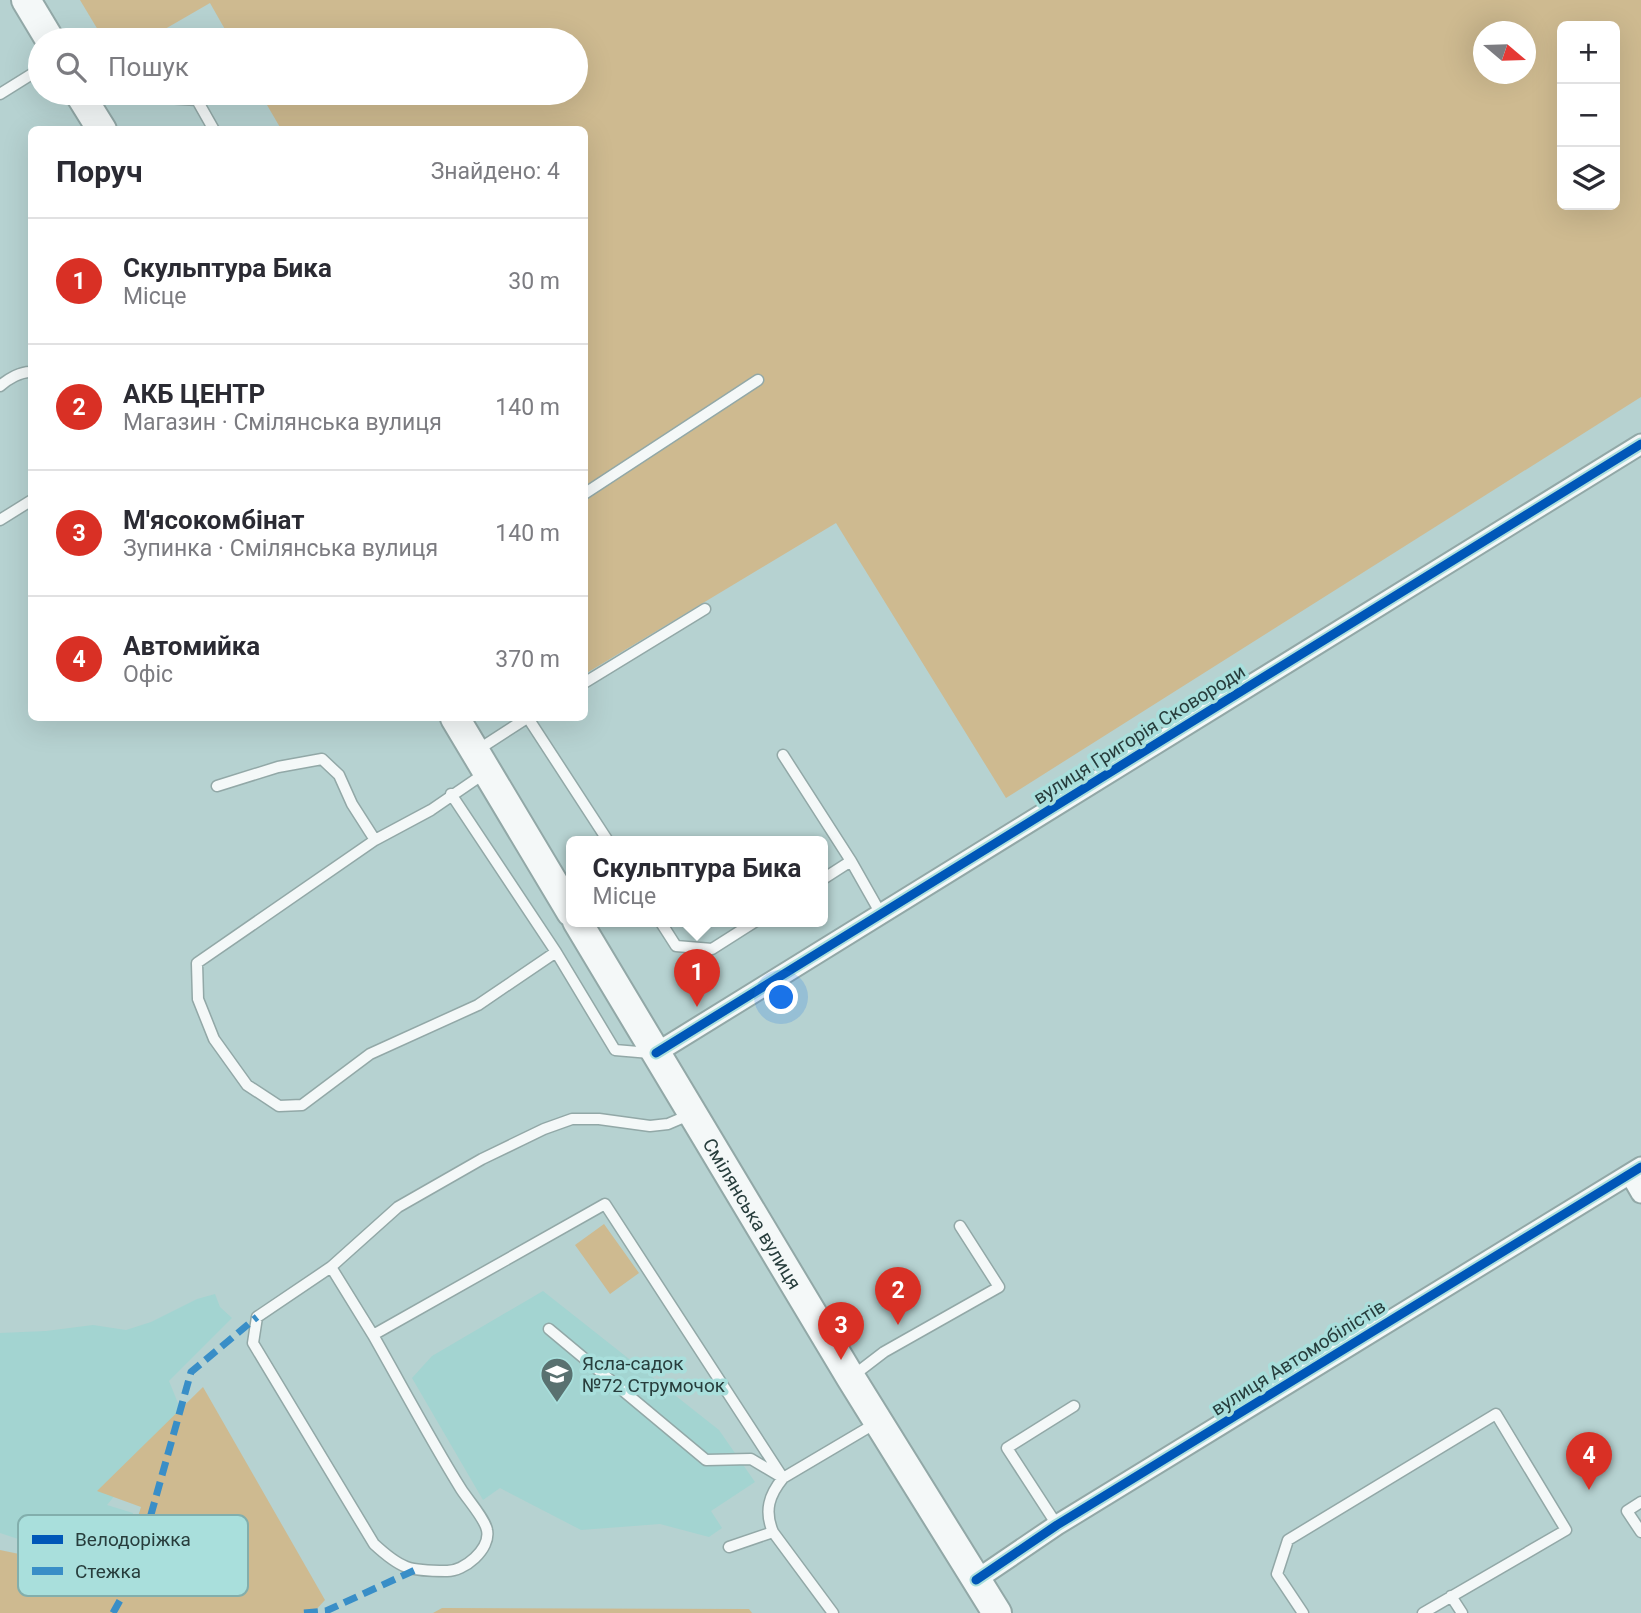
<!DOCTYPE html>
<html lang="uk">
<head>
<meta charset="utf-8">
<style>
	:root { --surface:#fff; --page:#f2f2f3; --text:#2b2b33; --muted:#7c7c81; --line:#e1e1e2; --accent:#d93025 }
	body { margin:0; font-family:Roboto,sans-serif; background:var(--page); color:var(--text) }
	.controls { position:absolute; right:21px; top:21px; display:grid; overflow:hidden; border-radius:10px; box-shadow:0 7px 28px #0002 }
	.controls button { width:63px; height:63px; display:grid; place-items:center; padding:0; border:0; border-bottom:2px solid var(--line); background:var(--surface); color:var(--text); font:35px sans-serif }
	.compass { position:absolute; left:1473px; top:21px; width:63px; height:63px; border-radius:50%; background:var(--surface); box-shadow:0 7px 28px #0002; rotate:109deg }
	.you { position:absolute; left:782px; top:998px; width:24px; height:24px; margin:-18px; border:5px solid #fff; border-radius:50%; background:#1a73e8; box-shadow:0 0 0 10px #1a73e833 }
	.badge { display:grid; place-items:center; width:46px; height:46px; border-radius:50%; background:var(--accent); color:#fff; font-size:23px; font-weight:700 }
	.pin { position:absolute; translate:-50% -58px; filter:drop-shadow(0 2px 4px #0008) }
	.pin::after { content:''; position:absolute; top:37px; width:24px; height:21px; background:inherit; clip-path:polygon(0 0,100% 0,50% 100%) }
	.popup { position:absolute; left:566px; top:836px; width:262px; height:91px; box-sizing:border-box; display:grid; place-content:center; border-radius:10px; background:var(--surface); filter:drop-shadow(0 2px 5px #0005); font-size:23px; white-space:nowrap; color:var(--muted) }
	.popup b { font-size:26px; color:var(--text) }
	.popup::after { content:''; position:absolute; left:50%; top:100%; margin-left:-14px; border:14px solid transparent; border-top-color:var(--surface) }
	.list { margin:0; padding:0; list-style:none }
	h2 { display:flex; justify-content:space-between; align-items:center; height:91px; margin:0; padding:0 28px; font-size:30px }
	h2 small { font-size:23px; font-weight:400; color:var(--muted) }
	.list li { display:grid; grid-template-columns:46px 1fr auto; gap:21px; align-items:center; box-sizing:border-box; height:126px; padding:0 28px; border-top:2px solid var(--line) }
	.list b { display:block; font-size:26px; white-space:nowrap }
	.list p { margin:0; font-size:23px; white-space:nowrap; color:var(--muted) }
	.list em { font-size:23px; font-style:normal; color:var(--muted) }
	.icon { flex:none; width:38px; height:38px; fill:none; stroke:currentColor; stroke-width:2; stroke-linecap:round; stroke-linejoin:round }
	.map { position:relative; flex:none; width:1641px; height:1613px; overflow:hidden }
	.search { position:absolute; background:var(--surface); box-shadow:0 7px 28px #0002; left:28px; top:28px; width:560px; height:77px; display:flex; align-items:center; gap:18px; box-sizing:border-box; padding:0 24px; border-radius:38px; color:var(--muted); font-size:26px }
	.panel { position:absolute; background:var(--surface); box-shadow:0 7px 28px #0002; left:28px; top:126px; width:560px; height:595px; border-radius:10px }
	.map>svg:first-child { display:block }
	.built { fill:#a3d4d1 }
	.green { fill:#ceba90; fill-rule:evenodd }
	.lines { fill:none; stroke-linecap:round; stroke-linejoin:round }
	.lane-casing { stroke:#92a8a7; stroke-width:13 }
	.street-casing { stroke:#92a8a7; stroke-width:23 }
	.secondary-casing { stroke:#92a8a7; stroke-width:32 }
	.lane { stroke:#f4f8f8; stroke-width:10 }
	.street { stroke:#f4f8f8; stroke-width:19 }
	.secondary { stroke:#f4f8f8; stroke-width:28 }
	.quiet { stroke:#398ec7; stroke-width:7; stroke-dasharray:14 7; stroke-linecap:butt }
	.cycleway-casing { stroke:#a9dfdc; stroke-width:13 }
	.cycleway { stroke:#0057b8; stroke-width:9 }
	.labels { text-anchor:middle; stroke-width:7; stroke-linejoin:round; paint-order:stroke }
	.street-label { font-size:19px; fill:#273d3c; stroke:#a9dfdc }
	.poi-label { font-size:19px; fill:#273d3c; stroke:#a9dfdc; text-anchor:start }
	.key { fill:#a9dfdc; stroke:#82aeac; stroke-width:2 }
	.key-label { font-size:19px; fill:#273d3c }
</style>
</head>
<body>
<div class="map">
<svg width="1641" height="1613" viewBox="0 0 1641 1613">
	<rect width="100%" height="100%" fill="#b6d2d1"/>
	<!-- built -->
	<path class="built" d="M543 1291 719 1430 755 1482 711 1511 722 1528 709 1537 660 1524 581 1530 500 1488 483 1500 412 1378 432 1356Z
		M215 1294 220 1307 232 1318 169 1381 182 1413 107 1505 133 1513 116 1566 42 1547 0 1533V1333L46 1331 93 1325 126 1330 151 1322 197 1299Z"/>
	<!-- green -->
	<path class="green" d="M80 0H1641V397L1006 798 836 523 585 674 584 130 281 129 260 93H576V40H231L210 3 146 40H104ZM1562 26H1615V205H1562ZM1484 32H1526V74H1484Z
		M604 1224 639 1273 610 1294 575 1245Z
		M203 1387 325 1600 313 1613H0V1550L120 1575 141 1507 97 1491Z
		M442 1608 749 1609 752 1613H433Z"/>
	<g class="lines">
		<defs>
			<path id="lane" d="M93 93 197 100 214 130
				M0 94 40 69
				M0 386C8 379 21 371 32 372
				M584 494 758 380
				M0 520 32 500
				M584 683 705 609
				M528 718 608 841
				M476 751 527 718
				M783 755 851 861 881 914
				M485 773 431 810 375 840 197 963 198 999 214 1039 247 1085 279 1106 302 1105 370 1054 478 1005 556 952
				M217 786 278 767 322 759 339 775 352 804 375 840
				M451 794 556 952 615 1050 650 1053
				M823 879 851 861
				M660 921 676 946 712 949 756 921
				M331 1267 373 1335 605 1204 783 1478 751 1459 706 1460 549 1329
				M373 1335C402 1386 430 1439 461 1489 468 1500 485 1519 487 1530 491 1549 464 1572 446 1571 409 1571 401 1569 374 1544L253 1343 257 1317 331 1267 398 1207 482 1159 544 1129 572 1119H599L650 1126 668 1124 689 1115
				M854 1375 884 1352 999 1287 960 1226
				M1641 1502 1627 1511 1641 1532
				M1057 1525 1007 1448 1074 1406
				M729 1547 773 1532
				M1451 1596 1462 1613
				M833 1613 773 1532C764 1511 769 1495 783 1478L876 1423
				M1303 1613 1277 1574 1288 1540 1496 1414 1566 1530 1423 1613"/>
			<path id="street" d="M656 1053 1641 444
				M1630 1174 1641 1193
				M976 1580 1057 1525 1641 1167"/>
			<g id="secondary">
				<path d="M26 0 50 40"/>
				<path d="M79 93 102 130"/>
				<path d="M455 718 571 912"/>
				<path id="s1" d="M577 921 851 1378 997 1613"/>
			</g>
		</defs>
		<!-- lane casing -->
		<use href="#lane" class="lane-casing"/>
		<!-- street casing -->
		<use href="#street" class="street-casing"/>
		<!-- secondary casing -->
		<use href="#secondary" class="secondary-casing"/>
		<!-- lane -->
		<use href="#lane" class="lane"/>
		<!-- street -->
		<use href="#street" class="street"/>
		<!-- secondary -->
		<use href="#secondary" class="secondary"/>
		<!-- quiet -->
		<path class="quiet" d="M113 1613 134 1575 191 1372 257 1317
			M304 1613 326 1611 415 1570"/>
		<defs>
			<path id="cycleway" d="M656 1053 1641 444
				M976 1580 1057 1525 1641 1167"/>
		</defs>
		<!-- cycleway casing -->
		<use href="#cycleway" class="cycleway-casing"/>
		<!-- cycleway -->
		<use href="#cycleway" class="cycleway"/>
	</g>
	<!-- icons -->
	<defs>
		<symbol id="school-pin" viewBox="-11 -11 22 30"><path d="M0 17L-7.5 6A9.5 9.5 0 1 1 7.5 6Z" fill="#597170" stroke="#a9dfdc"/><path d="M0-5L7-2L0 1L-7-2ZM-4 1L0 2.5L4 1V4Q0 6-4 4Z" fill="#fff"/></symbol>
	</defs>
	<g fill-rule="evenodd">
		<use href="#school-pin" x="538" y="1355" width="38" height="52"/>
	</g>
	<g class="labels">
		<!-- street labels -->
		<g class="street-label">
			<text transform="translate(1139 734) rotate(-32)" y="7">вулиця Григорія Сковороди</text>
			<text dy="7" stroke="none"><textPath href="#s1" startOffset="341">Смілянська вулиця</textPath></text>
			<text transform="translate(1298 1357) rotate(-32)" y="7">вулиця Автомобілістів</text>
		</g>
		<!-- poi labels -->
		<g class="poi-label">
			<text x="582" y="1370">Ясла-садок<tspan x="582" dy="22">№72 Струмочок</tspan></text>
		</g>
	</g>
	<!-- legend -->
	<rect x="18" y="1515" width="230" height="81" rx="10" class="key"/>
	<rect x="32" y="1535" width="31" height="9" fill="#0057b8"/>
	<rect x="32" y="1567" width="31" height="8" fill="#398ec7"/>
	<g class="key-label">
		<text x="75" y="1546">Велодоріжка</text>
		<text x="75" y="1578">Стежка</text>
	</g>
</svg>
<div class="controls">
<button>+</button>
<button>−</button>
<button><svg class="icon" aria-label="layers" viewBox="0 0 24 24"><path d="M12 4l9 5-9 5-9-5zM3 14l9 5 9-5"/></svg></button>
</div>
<svg class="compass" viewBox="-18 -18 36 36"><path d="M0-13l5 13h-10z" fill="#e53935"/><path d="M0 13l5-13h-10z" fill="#7c7c81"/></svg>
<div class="you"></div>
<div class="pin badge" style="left:697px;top:1007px">1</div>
<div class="popup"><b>Cкульптура Бика</b>Місце</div>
<div class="pin badge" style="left:898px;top:1325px">2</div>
<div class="pin badge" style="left:841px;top:1360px">3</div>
<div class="pin badge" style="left:1589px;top:1490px">4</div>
<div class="search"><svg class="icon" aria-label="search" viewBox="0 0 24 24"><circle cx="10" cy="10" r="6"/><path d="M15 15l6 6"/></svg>Пошук</div>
<section class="panel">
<h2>Поруч<small>Знайдено: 4</small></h2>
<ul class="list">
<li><span class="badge">1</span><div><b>Cкульптура Бика</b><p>Місце</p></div><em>30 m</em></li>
<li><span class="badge">2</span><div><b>АКБ ЦЕНТР</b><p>Магазин · Смілянська вулиця</p></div><em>140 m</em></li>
<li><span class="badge">3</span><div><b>М'ясокомбінат</b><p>Зупинка · Смілянська вулиця</p></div><em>140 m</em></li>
<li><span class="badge">4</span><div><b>Автомийка</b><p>Офіс</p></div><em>370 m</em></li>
</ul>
</section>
</div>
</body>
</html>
